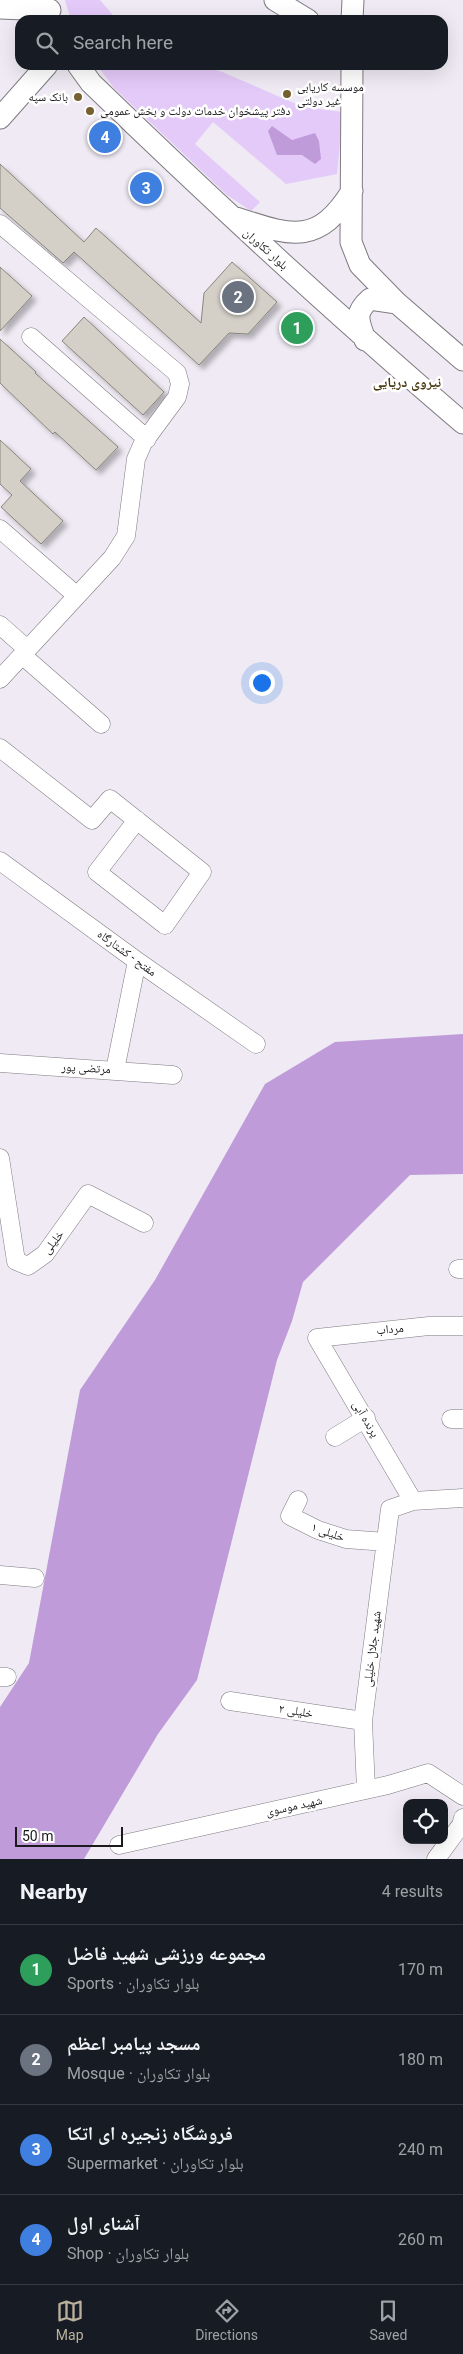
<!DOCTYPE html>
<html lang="en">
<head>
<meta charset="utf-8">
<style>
	:root { --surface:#171b24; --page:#20242c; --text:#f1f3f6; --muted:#9ea1a6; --line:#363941; --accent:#bab19d }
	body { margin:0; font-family:Roboto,"Noto Naskh Arabic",sans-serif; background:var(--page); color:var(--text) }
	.controls { position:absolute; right:15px; bottom:15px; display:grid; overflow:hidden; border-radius:10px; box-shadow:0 5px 20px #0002 }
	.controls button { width:45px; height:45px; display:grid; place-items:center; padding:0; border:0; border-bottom:1px solid var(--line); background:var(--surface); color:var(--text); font:25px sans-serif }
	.scale { position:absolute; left:15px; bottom:12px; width:108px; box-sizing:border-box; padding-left:5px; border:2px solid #1c1a1d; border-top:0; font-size:14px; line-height:18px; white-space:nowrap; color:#1c1a1d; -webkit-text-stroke:4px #fff; paint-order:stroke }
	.you { position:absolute; left:261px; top:682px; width:18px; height:18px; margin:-12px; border:4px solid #fff; border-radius:50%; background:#1a73e8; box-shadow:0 0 0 8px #1a73e833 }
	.badge { display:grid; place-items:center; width:32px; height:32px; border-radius:50%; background:var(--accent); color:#fff; font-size:16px; font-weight:700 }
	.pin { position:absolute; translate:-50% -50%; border:2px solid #fff; box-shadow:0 1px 5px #0006 }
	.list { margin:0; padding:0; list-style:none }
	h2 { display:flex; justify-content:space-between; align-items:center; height:65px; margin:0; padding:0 20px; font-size:21px }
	h2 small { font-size:16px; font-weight:400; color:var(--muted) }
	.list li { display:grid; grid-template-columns:32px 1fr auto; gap:15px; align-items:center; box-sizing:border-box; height:90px; padding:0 20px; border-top:1px solid var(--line) }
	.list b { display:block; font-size:19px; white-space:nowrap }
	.list p { margin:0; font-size:16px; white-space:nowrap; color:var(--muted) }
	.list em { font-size:16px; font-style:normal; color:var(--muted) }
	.icon { flex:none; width:28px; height:28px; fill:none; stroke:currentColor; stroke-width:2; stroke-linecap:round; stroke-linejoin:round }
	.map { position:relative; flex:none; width:463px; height:1859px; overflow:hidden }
	.search { position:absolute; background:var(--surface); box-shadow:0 5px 20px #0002; left:15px; right:15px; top:15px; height:55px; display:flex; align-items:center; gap:12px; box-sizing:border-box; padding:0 18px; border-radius:15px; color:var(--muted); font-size:19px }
	.sheet { height:425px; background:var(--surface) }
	nav { display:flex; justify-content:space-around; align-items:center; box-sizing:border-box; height:70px; border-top:1px solid var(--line); background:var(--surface); font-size:14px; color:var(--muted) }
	nav a { display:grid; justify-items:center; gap:2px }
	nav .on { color:var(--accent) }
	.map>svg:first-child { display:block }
	.green { fill:#e4caf9 }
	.water { fill:#bf9bda }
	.building { fill:#d4d0c8; stroke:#88857d; filter:url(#shadow) }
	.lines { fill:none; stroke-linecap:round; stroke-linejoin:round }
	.minor-casing { stroke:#7f7b82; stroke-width:19 }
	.major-casing { stroke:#7f7b82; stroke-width:23 }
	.minor { stroke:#fff; stroke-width:18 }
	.major { stroke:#fff; stroke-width:21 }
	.poi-dot { fill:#776030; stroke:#fff; stroke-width:2 }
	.labels { text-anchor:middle; stroke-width:5; stroke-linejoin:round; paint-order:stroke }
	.poi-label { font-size:12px; fill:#1c1a1d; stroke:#fff; text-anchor:start }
	.street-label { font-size:12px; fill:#1c1a1d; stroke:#fff }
	.neighbourhood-label { font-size:14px; font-weight:bold; fill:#47360e; stroke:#fff }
</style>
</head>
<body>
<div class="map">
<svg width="463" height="1859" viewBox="0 0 463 1859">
	<defs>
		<filter id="shadow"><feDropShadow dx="4.5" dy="4.5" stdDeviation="2.5" flood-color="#0004"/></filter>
	</defs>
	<rect width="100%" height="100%" fill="#efeaf3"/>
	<!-- green -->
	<path class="green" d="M65 0H100L117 20H71Z
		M97 65H192L220 71 303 107 343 112 337 174 286 184 213 122 195 144 260 202 251 211 227 195 114 88Z"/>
	<!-- water -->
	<path class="water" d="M272 126 292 140 315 133 319 141 321 159 315 164 302 155H277L268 131Z
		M463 1034V1174L410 1175 303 1282 292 1321 277 1360 197 1680 158 1734 84 1859H0V1707L29 1663 80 1390 155 1280 265 1084 335 1042Z"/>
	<!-- building -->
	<path class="building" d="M0 164 84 242 96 228 201 323 204 293 232 262 277 302 248 334 229 333 199 365 74 252 63 263 0 208Z
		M0 267 32 296 0 331Z
		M84 317 164 392 143 415 62 341Z
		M0 339 36 372 35 373 118 447 96 470 55 432 53 434 0 383Z
		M0 440 31 469 20 481 63 521 41 544 1 507 12 495 0 484Z"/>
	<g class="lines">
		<defs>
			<path id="minor" d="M0 224 177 373 180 384 177 397 143 443 136 459 126 536 112 558 0 679
				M31 337 147 439
				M0 529 76 595
				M0 625 27 649
				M22 655 101 724
				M0 748 92 820 110 799 202 872 165 925 97 872 137 820
				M0 861 137 961 256 1044
				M0 1063 173 1075
				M115 1070 137 961
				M0 1158 16 1261 28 1266 45 1254 88 1194 144 1223
				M458 1269H463
				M451 1419H463
				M335 1437 366 1418
				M298 1500 290 1516 318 1530 346 1539 386 1542
				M413 1501 317 1338 429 1326H463
				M0 1575 35 1578
				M0 1677H7
				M230 1701 363 1721
				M366 1790 363 1721 390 1509 413 1501 463 1498
				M119 1845 388 1785 428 1773 463 1796
				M436 1859 461 1825 463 1818"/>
			<path id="major" d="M275 0 308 20
				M0 8 50 10
				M352 20 353 0
				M78 65 91 83C212 200 335 314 463 423
				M352 65 351 242 360 265 397 303 463 360
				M0 118 47 65
				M236 218C290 235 317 247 352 191
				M365 340C359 321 353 314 370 299L397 303"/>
		</defs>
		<!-- minor casing -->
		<use href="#minor" class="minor-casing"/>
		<!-- major casing -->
		<use href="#major" class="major-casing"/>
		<!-- minor -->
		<use href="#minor" class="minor"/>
		<!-- major -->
		<use href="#major" class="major"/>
	</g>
	<!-- markers -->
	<g class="poi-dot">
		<circle cx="287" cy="94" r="5"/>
		<circle cx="78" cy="97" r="5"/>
		<circle cx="90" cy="111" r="5"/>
	</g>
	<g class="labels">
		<!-- poi labels -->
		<g class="poi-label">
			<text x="297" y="91">موسسه کاریابی<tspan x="297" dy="14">غیر دولتی</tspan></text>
			<text x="68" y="101" text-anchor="end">بانک سپه</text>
			<text x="100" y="115">دفتر پیشخوان خدمات دولت و بخش عمومی</text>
		</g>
		<!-- street labels -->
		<g class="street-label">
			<text transform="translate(266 249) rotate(42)" y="4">بلوار تکاوران</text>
			<text transform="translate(127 953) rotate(36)" y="4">مفتح - کشتارگاه</text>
			<text transform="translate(86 1068) rotate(3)" y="4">مرتضی پور</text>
			<text transform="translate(53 1242) rotate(-51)" y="4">خلیلی</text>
			<text transform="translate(390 1329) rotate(-5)" y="4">مرداب</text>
			<text transform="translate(366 1419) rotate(59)" y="4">پرنده آبی</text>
			<text transform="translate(328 1532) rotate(19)" y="4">خلیلی ۱</text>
			<text transform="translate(372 1649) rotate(-83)" y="4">شهید جلال خلیلی</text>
			<text transform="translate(296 1711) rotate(9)" y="4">خلیلی ۲</text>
			<text transform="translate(294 1806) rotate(-12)" y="4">شهید موسوی</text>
		</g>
		<!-- neighbourhood labels -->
		<g class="neighbourhood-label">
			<text x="407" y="387">نیروی دریایی</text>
		</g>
	</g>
</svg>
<div class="controls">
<button><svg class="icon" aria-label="locate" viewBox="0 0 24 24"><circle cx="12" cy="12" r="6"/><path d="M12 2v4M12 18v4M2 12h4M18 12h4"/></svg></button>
</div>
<div class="scale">50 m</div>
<div class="you"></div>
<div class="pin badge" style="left:297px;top:328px;background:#2e9e5b">1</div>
<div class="pin badge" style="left:238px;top:297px;background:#6b7280">2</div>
<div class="pin badge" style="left:146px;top:188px;background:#3f7fe0">3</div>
<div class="pin badge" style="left:105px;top:137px;background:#3f7fe0">4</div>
<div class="search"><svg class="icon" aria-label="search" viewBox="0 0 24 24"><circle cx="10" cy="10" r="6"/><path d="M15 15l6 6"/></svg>Search here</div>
</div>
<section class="sheet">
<h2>Nearby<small>4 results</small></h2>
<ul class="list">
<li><span class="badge" style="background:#2e9e5b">1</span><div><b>مجموعه ورزشی شهید فاضل</b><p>Sports · بلوار تکاوران</p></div><em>170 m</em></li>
<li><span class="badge" style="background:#6b7280">2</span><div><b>مسجد پیامبر اعظم</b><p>Mosque · بلوار تکاوران</p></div><em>180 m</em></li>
<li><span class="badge" style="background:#3f7fe0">3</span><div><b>فروشگاه زنجیره ای اتکا</b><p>Supermarket · بلوار تکاوران</p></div><em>240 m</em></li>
<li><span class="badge" style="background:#3f7fe0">4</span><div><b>آشنای اول</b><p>Shop · بلوار تکاوران</p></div><em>260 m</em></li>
</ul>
</section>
<nav>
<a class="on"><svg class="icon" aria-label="map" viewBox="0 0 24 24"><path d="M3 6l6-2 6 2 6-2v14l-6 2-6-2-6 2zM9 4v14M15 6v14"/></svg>Map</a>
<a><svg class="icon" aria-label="directions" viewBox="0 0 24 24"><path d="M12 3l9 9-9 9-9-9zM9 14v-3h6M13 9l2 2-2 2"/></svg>Directions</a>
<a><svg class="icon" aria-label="saved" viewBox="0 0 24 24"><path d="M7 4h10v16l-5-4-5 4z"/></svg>Saved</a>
</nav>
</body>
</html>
